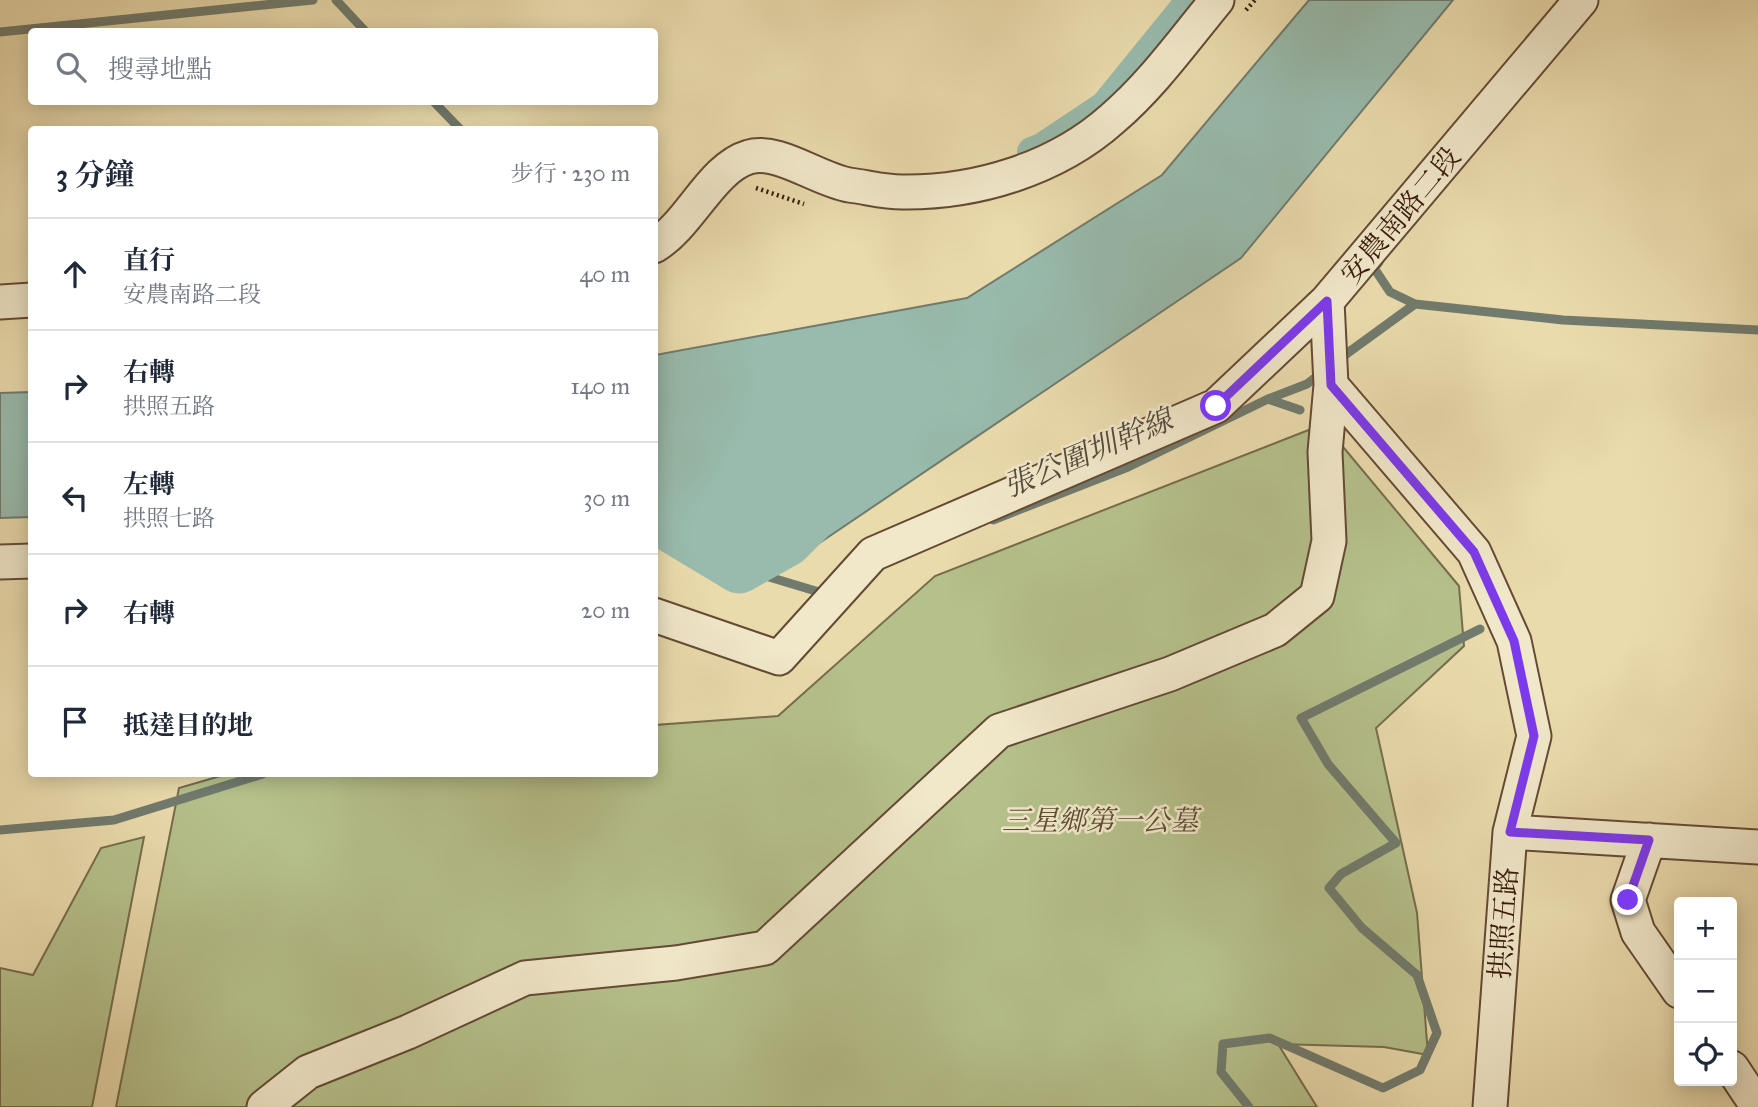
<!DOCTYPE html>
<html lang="zh-TW">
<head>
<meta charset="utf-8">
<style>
	:root { --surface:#fff; --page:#f2f2f3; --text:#1f2937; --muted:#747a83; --line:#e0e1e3 }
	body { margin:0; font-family:"IM FELL Great Primer","Noto Serif TC",serif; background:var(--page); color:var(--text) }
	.controls { position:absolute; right:21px; bottom:21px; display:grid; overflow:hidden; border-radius:7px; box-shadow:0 4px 18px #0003 }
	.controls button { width:63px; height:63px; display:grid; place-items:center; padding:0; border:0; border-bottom:2px solid var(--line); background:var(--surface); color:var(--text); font:35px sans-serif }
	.stop { position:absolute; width:21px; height:21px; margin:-16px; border:5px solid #7c3aed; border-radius:50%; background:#fff }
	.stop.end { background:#7c3aed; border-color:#fff; box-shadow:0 2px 7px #0008 }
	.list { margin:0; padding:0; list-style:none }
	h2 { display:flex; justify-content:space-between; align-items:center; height:91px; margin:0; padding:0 28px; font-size:30px }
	h2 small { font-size:23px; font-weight:400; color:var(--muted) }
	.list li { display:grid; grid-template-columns:46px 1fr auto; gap:21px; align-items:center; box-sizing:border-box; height:112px; padding:0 28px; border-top:2px solid var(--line) }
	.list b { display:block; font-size:26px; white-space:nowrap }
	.list p { margin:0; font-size:23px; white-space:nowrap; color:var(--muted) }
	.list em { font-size:23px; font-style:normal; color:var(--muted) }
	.icon { flex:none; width:38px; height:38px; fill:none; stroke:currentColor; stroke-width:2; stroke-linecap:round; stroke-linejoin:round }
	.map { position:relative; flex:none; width:1758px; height:1107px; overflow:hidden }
	.search { position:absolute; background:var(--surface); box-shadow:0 4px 18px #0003; left:28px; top:28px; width:630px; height:77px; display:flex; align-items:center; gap:18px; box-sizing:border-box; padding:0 24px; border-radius:7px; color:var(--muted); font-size:26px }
	.panel { position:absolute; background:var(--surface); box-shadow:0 4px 18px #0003; left:28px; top:126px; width:630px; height:651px; border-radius:7px }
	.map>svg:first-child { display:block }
	.green { fill:#b5c08b; stroke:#766d4c; stroke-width:2 }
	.water { fill:#98bbad; stroke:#717b6d; stroke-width:2 }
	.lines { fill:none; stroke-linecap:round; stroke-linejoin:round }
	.stream { stroke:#717b6d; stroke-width:9 }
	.canal { stroke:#98bbad; stroke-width:30 }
	.river { stroke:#98bbad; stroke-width:51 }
	.minor-casing { stroke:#644a35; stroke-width:37 }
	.path { stroke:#371a0d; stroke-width:4.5; stroke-dasharray:2 3.5; stroke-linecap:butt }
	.minor { stroke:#f1e8ca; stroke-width:33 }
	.route { stroke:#7c3aed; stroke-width:9 }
	.labels { text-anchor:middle; stroke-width:5; stroke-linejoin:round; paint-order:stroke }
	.street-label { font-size:28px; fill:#371a0d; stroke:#f1e8ca }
	.park-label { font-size:28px; font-style:italic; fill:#5d4c33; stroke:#f1e8ca }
	.water-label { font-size:30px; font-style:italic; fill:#544a3d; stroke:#f1e8ca }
</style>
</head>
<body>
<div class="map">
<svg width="1758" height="1107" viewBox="0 0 1758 1107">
	<rect width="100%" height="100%" fill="#eadbad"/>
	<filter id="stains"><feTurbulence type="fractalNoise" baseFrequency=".00286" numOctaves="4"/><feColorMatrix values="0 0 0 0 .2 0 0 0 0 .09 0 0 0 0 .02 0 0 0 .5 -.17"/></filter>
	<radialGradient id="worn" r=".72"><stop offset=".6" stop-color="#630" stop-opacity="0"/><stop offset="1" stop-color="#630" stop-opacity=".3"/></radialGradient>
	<!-- green -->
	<path class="green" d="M1324 424 1459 586 1464 646 1376 728 1417 913 1428 1055 1384 1047 1278 1044 1317 1107H116L179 788 227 774H654L655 725 778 716 935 576Z
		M144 837 92 1107H0V968L33 975 101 848Z"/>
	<!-- water -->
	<path class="water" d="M1309 0H1453L1241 258 812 548 655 531V355L967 298 1162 175Z
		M31 392V517L0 518V393Z"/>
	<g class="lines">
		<!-- stream -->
		<path class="stream" d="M336 0 366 32
			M0 32 313 0
			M434 102 461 130
			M1379 262 1374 268 1390 292 1415 304
			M1338 360 1415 304 1563 320 1758 330
			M1268 399 1300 410
			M993 520 1128 467 1268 399 1307 384 1321 373
			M654 534 679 532
			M739 568 819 592
			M0 830 114 820 263 774
			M1249 1107 1221 1072 1223 1044 1270 1038 1383 1088 1420 1070 1437 1033 1417 975 1362 928 1329 888 1341 874 1396 843 1328 764 1301 718 1480 629"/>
		<!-- canal -->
		<path class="canal" d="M1032 152 1042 148 1105 106 1191 0"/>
		<!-- river -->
		<path class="river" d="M654 517 739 568 787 541 830 498"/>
		<defs>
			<path id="minor" d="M654 246C690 225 711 168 749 157 777 148 819 180 849 185 866 187 884 192 902 192 976 193 1056 169 1112 119 1152 85 1184 40 1217 0
				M1327 301 1331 385 1474 552 1514 641 1534 736 1510 832 1490 1107
				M0 302 32 300
				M0 562 32 561
				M654 615 779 658 873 554 1216 406 1327 301 1581 0
				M1510 832 1758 847
				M1649 840 1628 900 1638 932 1679 991
				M1732 1068 1758 1107
				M264 1107 308 1072 408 1032 525 978 676 963 765 948 999 731 1170 674 1275 630 1317 596 1329 541 1325 452 1331 385"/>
		</defs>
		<!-- minor casing -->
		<use href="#minor" class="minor-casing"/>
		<!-- path -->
		<path class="path" d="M1246 10 1255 0
			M756 188 804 204"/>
		<!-- minor -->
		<use href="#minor" class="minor"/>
	</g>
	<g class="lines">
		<!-- route -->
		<path class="route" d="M1216 406 1327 301 1331 385 1474 552 1514 641 1534 736 1510 832 1649 840 1628 900"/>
	</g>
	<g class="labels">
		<!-- street labels -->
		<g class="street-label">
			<text transform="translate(1400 215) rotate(-50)" y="10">安農南路二段</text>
			<text transform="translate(1503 923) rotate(-86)" y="10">拱照五路</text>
		</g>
		<!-- park labels -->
		<g class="park-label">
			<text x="1100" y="830">三星鄉第一公墓</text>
		</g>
		<!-- water labels -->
		<g class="water-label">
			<text transform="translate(1088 453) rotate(-23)" y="10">張公圍圳幹線</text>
		</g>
	</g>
	<rect width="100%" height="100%" filter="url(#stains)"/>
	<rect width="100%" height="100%" fill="url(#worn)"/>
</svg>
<div class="controls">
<button>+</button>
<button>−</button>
<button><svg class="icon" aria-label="locate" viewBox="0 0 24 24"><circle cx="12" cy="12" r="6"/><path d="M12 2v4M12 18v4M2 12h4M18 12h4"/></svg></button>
</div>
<div class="stop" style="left:1216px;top:406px"></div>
<div class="stop end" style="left:1628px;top:900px"></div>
<div class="search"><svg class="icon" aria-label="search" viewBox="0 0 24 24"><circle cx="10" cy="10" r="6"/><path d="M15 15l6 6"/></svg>搜尋地點</div>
<section class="panel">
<h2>3 分鐘<small>步行 · 230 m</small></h2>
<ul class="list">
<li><svg class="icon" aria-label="ahead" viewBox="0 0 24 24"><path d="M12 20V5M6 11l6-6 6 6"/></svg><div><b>直行</b><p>安農南路二段</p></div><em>40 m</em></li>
<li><svg class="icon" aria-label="right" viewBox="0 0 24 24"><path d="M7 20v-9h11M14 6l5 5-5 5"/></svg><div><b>右轉</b><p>拱照五路</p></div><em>140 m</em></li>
<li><svg class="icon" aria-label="left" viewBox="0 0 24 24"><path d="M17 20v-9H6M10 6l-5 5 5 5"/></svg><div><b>左轉</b><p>拱照七路</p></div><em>30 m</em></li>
<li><svg class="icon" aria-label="right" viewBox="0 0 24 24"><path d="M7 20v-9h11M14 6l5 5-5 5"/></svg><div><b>右轉</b></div><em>20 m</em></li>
<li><svg class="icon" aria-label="arrive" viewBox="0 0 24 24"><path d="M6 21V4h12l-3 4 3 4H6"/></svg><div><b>抵達目的地</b></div></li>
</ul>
</section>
</div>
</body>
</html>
